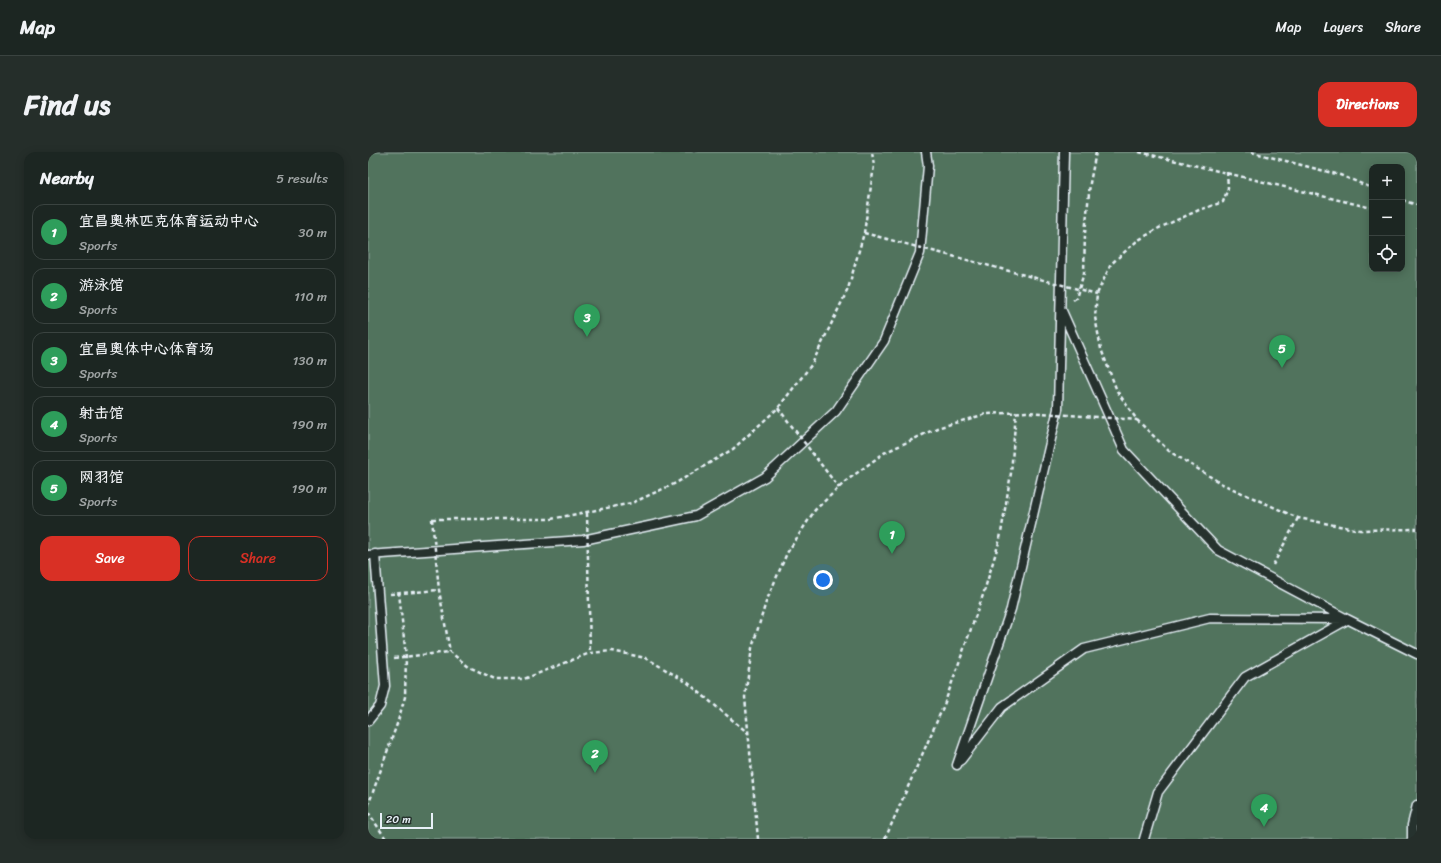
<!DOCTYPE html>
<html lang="en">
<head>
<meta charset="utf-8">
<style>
	:root { --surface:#1c2622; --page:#252e2a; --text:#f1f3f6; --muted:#a0a5a5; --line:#3a4340; --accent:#d93025 }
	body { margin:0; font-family:Sriracha,"LXGW WenKai TC",sans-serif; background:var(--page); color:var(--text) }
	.controls { position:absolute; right:12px; top:12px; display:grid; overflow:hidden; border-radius:8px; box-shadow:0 2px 10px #0003 }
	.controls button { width:36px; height:36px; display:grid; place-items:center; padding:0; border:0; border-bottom:1px solid var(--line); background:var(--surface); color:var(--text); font:20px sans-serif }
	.scale { position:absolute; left:12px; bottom:10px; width:53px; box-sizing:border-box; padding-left:4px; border:2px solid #e8f1f8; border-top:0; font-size:11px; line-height:14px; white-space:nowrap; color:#e8f1f8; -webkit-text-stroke:3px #26332d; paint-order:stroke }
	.you { position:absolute; left:455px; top:428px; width:14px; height:14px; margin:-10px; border:3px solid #fff; border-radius:50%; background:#1a73e8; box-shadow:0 0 0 6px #1a73e833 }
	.badge { display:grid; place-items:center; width:26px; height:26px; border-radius:50%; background:var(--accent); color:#fff; font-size:13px; font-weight:700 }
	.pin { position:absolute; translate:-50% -33px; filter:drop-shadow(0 1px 2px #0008) }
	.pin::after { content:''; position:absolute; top:21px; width:14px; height:12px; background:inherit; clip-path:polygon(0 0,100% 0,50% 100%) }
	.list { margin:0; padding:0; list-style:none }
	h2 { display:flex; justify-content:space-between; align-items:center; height:52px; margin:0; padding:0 16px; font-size:17px }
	h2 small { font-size:13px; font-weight:400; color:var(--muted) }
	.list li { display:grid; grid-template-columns:26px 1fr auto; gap:12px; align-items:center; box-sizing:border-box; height:56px; margin:0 8px 8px; padding:0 8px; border:1px solid var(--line); border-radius:12px }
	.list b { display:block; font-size:15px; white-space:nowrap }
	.list p { margin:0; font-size:13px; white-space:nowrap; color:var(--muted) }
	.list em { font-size:13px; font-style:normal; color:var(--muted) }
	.actions { display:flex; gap:8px; padding:12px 16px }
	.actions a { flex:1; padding:9px 0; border:1px solid var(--accent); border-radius:12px; text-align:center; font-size:14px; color:var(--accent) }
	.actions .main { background:var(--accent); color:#fff }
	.icon { flex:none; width:22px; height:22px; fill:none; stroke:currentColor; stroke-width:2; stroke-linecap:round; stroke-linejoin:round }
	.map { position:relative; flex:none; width:1049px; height:687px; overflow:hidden; border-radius:12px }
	header { display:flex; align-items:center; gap:24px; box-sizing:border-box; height:56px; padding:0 20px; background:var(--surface); border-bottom:1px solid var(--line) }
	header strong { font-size:19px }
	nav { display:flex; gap:22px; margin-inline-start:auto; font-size:14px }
	.intro { display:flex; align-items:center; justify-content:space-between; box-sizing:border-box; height:96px; padding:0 24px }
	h1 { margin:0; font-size:28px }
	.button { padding:10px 18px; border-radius:12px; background:var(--accent); color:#fff; font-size:14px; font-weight:700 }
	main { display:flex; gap:24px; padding:0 24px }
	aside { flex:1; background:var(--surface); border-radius:12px; box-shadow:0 2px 10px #0003 }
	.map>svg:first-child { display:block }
	.green { fill:#51735d; stroke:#9cb2aa; fill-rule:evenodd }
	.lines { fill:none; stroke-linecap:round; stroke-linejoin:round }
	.lane-casing { stroke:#e8f1f8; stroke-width:11 }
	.path { stroke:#e8f1f8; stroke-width:2.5; stroke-dasharray:4 3; stroke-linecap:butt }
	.lane { stroke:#26332d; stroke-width:8 }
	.path-bridge { stroke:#e8f1f8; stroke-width:2.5; stroke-dasharray:4 3; stroke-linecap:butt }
</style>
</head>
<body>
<header>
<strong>Map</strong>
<nav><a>Map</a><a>Layers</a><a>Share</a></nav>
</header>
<div class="intro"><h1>Find us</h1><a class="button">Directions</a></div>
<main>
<aside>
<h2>Nearby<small>5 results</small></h2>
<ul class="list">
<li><span class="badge" style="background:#2e9e5b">1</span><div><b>宜昌奥林匹克体育运动中心</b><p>Sports</p></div><em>30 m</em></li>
<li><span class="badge" style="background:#2e9e5b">2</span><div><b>游泳馆</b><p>Sports</p></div><em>110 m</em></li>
<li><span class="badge" style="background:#2e9e5b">3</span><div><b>宜昌奥体中心体育场</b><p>Sports</p></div><em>130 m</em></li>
<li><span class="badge" style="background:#2e9e5b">4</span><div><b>射击馆</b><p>Sports</p></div><em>190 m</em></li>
<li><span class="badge" style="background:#2e9e5b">5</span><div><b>网羽馆</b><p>Sports</p></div><em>190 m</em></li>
</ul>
<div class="actions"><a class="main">Save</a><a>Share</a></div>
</aside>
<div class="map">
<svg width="1049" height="687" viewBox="0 0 1049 687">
	<rect width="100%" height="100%" fill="#26332d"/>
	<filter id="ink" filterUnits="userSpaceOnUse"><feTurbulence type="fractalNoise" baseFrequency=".025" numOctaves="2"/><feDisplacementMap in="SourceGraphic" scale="8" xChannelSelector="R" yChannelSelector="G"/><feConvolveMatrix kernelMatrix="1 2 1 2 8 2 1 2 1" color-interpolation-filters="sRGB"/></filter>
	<g filter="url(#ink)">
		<!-- green -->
		<path class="green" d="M0 0H1049V687H0ZM1004 15H1034V117H1004Z"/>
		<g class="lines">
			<defs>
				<path id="lane" d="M694 159 756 298 850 398 979 467 1049 502
					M0 403 215 388 328 364 397 325 468 259 516 189 552 101 560 14 558 0
					M0 569 12 554 17 534 7 402
					M593 608 634 555 716 497 842 466 978 467
					M589 613 643 457 690 257 696 0
					M776 687 790 640 877 525 979 468
					M1044 687V673L1049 653"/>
			</defs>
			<!-- lane casing -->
			<use href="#lane" class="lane-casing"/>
			<!-- path -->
			<path class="path" d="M771 0 1004 56
				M883 0 972 23 1004 36
				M859 20 860 36 855 50 831 58 791 76 769 89 743 112 729 142 727 165 733 197 749 239 769 268 801 299 854 332 930 366 992 378 1049 377
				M1034 48 1049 53
				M705 148 708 146 716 121 717 81 722 31 728 0
				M64 367H183L264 351 308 331 365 297 410 256 444 212 480 137 496 81 506 14 504 0
				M905 413 930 366
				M22 442 71 438
				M26 506 82 500
				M0 654 29 572 37 545 38 505 31 441
				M0 660 18 687
				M517 687 576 553 615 443 632 387 643 321 648 260"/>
			<!-- lane -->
			<use href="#lane" class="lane"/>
			<!-- path-bridge -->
			<path class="path-bridge" d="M496 81 729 142
				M410 256 471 336
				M219 361 222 501
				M64 367 71 438 82 500 101 515 127 527H156L222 501 244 499 278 506 320 531 380 581
				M390 687 377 545 384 496 398 450 419 401 447 358 478 329 516 301 569 276 618 262 658 260 769 268"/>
		</g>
	</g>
</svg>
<div class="controls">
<button>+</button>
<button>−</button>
<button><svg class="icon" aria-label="locate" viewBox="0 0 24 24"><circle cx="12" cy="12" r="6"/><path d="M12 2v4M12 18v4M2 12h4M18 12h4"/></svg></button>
</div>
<div class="scale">20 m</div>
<div class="you"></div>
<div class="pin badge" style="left:524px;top:402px;background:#2e9e5b">1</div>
<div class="pin badge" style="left:227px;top:621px;background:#2e9e5b">2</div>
<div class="pin badge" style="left:219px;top:185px;background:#2e9e5b">3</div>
<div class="pin badge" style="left:896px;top:675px;background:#2e9e5b">4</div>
<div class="pin badge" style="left:914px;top:216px;background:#2e9e5b">5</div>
</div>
</main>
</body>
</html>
